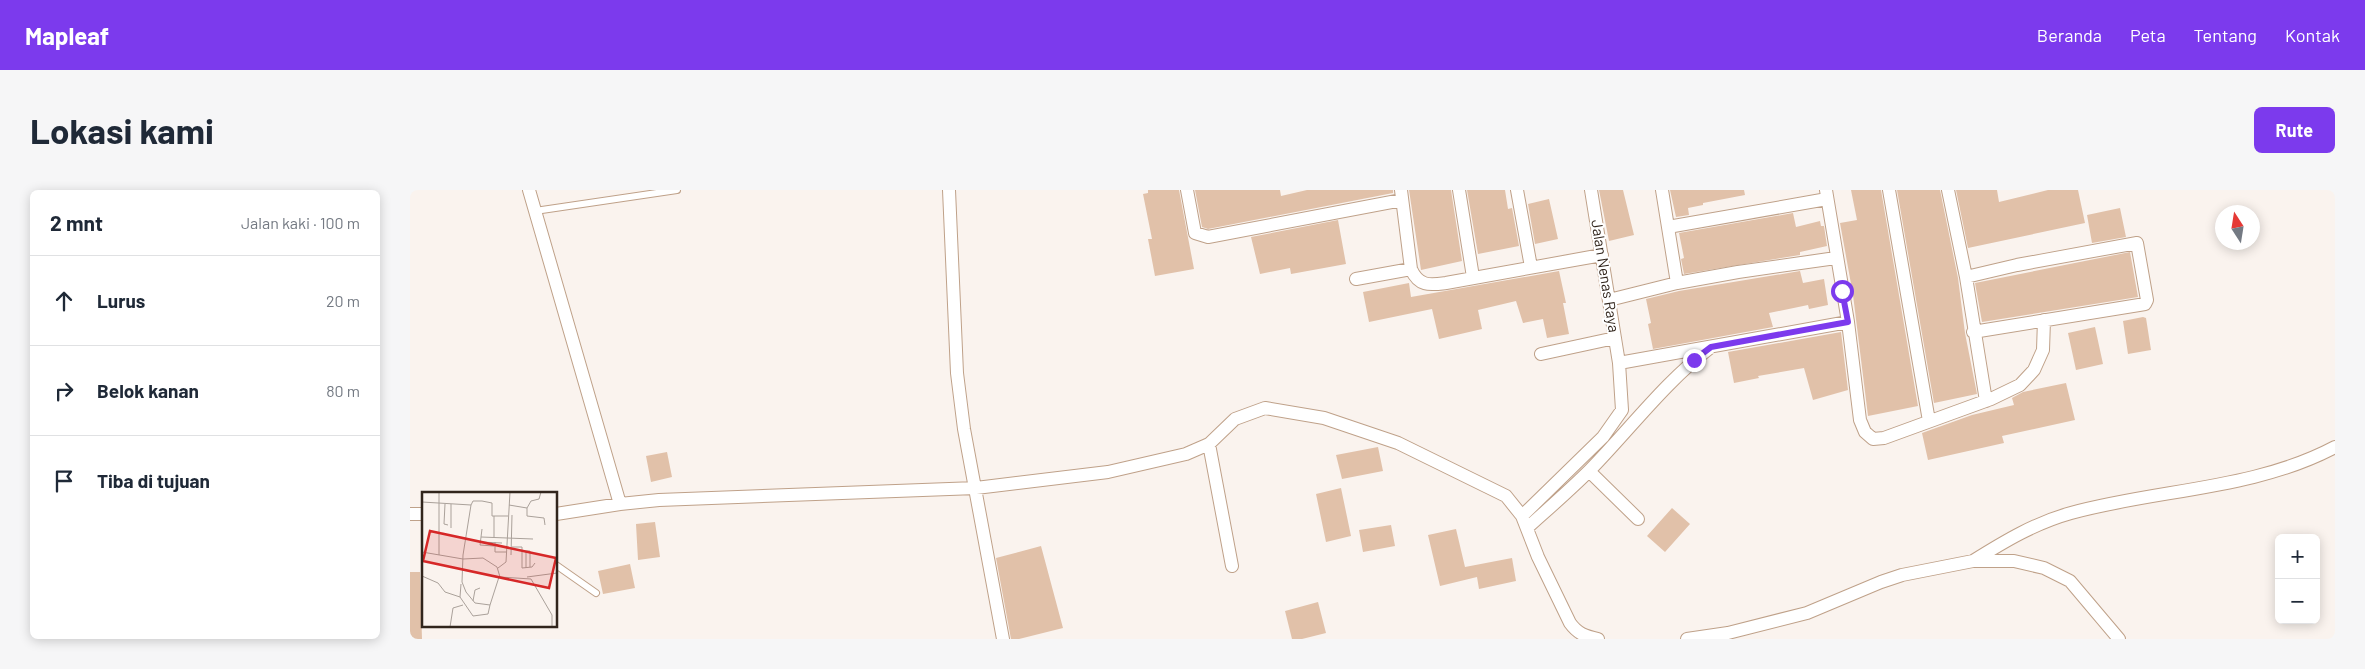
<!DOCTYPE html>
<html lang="id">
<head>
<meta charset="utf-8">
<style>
	:root { --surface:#fff; --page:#f6f6f7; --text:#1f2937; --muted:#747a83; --line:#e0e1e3; --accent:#7c3aed }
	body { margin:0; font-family:Barlow,sans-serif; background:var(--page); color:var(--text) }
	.controls { position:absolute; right:15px; bottom:15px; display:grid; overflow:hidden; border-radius:8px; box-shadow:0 2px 12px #0003 }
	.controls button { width:45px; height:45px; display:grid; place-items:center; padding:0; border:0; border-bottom:1px solid var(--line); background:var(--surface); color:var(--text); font:25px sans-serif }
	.compass { position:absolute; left:1805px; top:15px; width:45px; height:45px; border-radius:50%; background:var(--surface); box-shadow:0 2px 12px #0003; rotate:348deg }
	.stop { position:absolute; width:15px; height:15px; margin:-11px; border:4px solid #7c3aed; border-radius:50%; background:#fff }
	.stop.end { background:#7c3aed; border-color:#fff; box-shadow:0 1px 5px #0008 }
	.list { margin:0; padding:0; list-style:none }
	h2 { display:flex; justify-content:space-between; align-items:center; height:65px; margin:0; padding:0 20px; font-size:21px }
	h2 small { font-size:16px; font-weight:400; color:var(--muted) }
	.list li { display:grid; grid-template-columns:32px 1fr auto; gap:15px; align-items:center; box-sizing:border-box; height:90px; padding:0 20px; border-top:1px solid var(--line) }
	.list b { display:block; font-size:19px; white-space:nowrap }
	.list em { font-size:16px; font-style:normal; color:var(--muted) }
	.icon { flex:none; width:28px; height:28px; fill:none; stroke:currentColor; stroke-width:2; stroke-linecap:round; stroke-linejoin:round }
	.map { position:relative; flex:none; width:1925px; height:449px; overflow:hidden; border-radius:8px }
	header { display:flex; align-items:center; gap:30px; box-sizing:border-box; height:70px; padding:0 25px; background:var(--accent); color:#fff }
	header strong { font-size:24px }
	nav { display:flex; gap:28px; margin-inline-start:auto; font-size:18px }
	.intro { display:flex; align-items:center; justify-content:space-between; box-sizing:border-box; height:120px; padding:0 30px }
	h1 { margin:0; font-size:35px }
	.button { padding:12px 22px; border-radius:8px; background:var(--accent); color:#fff; font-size:18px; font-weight:700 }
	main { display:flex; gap:30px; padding:0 30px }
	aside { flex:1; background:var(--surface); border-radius:8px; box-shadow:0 2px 12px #0003 }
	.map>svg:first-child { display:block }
	.building { fill:#e1c1a9 }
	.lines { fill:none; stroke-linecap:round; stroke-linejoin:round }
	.lane-casing { stroke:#bfa189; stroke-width:8 }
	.street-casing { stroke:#bfa189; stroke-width:14 }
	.lane { stroke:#fff; stroke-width:6 }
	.street { stroke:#fff; stroke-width:12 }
	.route { stroke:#7c3aed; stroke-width:6 }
	.labels { text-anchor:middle; stroke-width:4; stroke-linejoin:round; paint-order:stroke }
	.street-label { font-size:15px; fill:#31251c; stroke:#fff }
	.inset-road { fill:none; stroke:#aaa19a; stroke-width:1 }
	.view { fill:#d62828; fill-opacity:0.15; stroke:#d62828; stroke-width:2.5 }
	.inset-edge { fill:none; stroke:#31251c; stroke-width:2.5 }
</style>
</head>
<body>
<header>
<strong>Mapleaf</strong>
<nav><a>Beranda</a><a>Peta</a><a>Tentang</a><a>Kontak</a></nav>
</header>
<div class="intro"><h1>Lokasi kami</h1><a class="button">Rute</a></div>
<main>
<aside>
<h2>2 mnt<small>Jalan kaki · 100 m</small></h2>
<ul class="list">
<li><svg class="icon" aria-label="ahead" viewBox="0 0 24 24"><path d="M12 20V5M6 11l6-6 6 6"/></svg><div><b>Lurus</b></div><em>20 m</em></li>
<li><svg class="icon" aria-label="right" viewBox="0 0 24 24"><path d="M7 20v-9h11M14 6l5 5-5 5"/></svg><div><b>Belok kanan</b></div><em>80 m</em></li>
<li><svg class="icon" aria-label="arrive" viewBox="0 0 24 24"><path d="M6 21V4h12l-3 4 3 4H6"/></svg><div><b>Tiba di tujuan</b></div></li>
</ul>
</aside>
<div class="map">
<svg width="1925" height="449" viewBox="0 0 1925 449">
	<rect width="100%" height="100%" fill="#faf3ee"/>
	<!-- building -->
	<path class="building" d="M738 0H769L784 79 745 86 738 49H742L733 4 738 3Z
		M785 0H870L871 6 897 0H983V3L798 39 792 37Z
		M999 0H1041L1052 71 1011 80Z
		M1057 0H1095L1098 19 1102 18 1109 56 1068 64Z
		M1189 0H1213L1224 45 1199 51Z
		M1260 0H1334L1335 5 1293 13V15L1278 18 1279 25 1266 27Z
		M1441 0H1471L1508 216 1458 226 1443 105 1430 33 1447 30Z
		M1487 0H1530L1548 88 1555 143 1567 204 1524 213Z
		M1546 0H1587L1589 12 1638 0H1668L1675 33 1558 58Z
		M1139 9 1148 49 1125 54 1118 14Z
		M1710 18 1716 47 1682 53 1677 25Z
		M1383 23 1386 37 1410 31 1411 36H1414L1417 56 1390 62V65L1274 84 1271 69 1274 68 1269 43Z
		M928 30 936 74 881 84 880 78 850 84 841 47Z
		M1720 62 1728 107 1572 132 1565 93Z
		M1149 81 1156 113H1153L1159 144 1137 148 1133 129 1113 133 1106 111 1068 120 1072 139 1029 149 1022 119 959 132 953 102 999 93 1001 107Z
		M1390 81 1393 93 1414 89 1418 115 1399 119 1398 115 1359 123 1363 137 1243 159 1238 134 1241 133 1236 109 1269 101Z
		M1733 127 1736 128 1741 160 1718 164 1713 131Z
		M1685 137 1693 174 1666 180 1658 143Z
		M1431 142 1438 200 1403 210 1394 178 1348 186 1349 188 1324 193 1318 162Z
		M1656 193 1665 230 1592 246 1594 253 1518 270 1512 243 1562 225 1604 215 1602 208 1613 202Z
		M968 257 973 281 932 289 926 265Z
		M257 262 262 287 241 292 236 266Z
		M931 298 941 346 916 352 906 304Z
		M1262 318 1280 334 1255 362 1237 346Z
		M245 332 250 367 228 370 226 334Z
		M981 335 985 356 953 362 949 340Z
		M1046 339 1055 377 1102 368 1106 391 1069 399 1067 387 1030 396 1018 345Z
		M631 356 653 438 609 449H601L586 368Z
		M220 374 225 398 193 404 188 381Z
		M0 382H10L12 449H0Z
		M908 412 916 443 892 449H882L875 421Z"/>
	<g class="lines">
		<defs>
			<path id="lane" d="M125 21 267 0
				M146 375 186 403"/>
			<path id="street" d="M119 0 210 314
				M539 0 547 183 554 239 593 449
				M777 0 785 43 798 47 992 10
				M991 0 1001 79C1009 97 1020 95 1036 93L1192 65
				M1049 0 1063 87
				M1107 0 1121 77
				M1252 0 1267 93
				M1416 0 1438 132 1450 230 1455 242 1463 249 1474 248 1581 209 1610 195 1624 180 1633 160 1634 130
				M1479 0 1519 231
				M1538 0 1556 87 1576 211
				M1258 37 1417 9
				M1556 87 1607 75 1727 53 1737 110 1735 114 1729 115 1563 142
				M946 89 1001 79
				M1199 110 1267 93 1328 82 1426 68
				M1131 164 1205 148
				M1209 173 1438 132
				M799 254 822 376
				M1179 281 1228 329
				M0 324H14
				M146 324 210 314 249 310 566 298 698 282 776 264 799 254 825 229 855 218 914 228 988 253 1096 306 1112 326 1128 367 1160 433C1168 444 1175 446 1188 449
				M1112 326 1193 247 1212 220 1209 173 1181 0
				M1117 338C1138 319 1160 300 1180 280 1220 239 1255 192 1301 157
				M1563 371C1595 351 1625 333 1661 323 1748 299 1844 300 1925 257
				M1277 449 1318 443 1397 423 1471 392 1492 385 1563 371H1604L1634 378 1660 391 1709 449"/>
		</defs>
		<!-- lane casing -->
		<use href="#lane" class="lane-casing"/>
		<!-- street casing -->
		<use href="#street" class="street-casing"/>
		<!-- lane -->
		<use href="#lane" class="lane"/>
		<!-- street -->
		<use href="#street" class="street"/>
	</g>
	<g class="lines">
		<!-- route -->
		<path class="route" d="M1284 170 1301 157 1438 132 1432 101"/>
	</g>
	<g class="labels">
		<!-- street labels -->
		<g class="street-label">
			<text transform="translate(1195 86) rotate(81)" y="5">Jalan Nenas Raya</text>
		</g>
	</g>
	<!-- overview -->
	<g transform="translate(12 302)">
		<rect width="135" height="135" fill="#faf3ee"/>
		<path class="inset-road" d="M0 10 49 13 51 9H60L70 11V24H86M23 12 22 32 26 33M49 13 41 63 40 90 44 100 53 111 68 113 77 85M87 13 105 16V24L122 26 123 33M105 16 109 9 117 7 119 0M29 36V12M60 37 58 53 72 54M59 45 111 47M72 46V24M58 50 80 51M73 50V60H85M90 55H100V76L110 75 113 71M100 59H108V75M0 60 41 67 61 66 75 75 78 85 109 87 130 123V135M17 63V0M89 63 90 23M76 76 84 70 88 0M104 76V59M0 84 16 91 23 100 38 105 39 92M105 85 135 81M38 105 51 124 66 122 68 113M51 109 53 98 58 96M28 135 31 116 41 113"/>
		<path class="view" d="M8 39 134 66 127 96 1 69Z"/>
		<rect width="135" height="135" class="inset-edge"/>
	</g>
</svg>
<div class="controls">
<button>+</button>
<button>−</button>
</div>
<svg class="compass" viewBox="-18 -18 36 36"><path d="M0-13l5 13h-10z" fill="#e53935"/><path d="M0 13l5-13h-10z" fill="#747a83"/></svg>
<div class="stop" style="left:1432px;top:101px"></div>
<div class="stop end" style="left:1284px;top:170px"></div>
</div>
</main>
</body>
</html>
